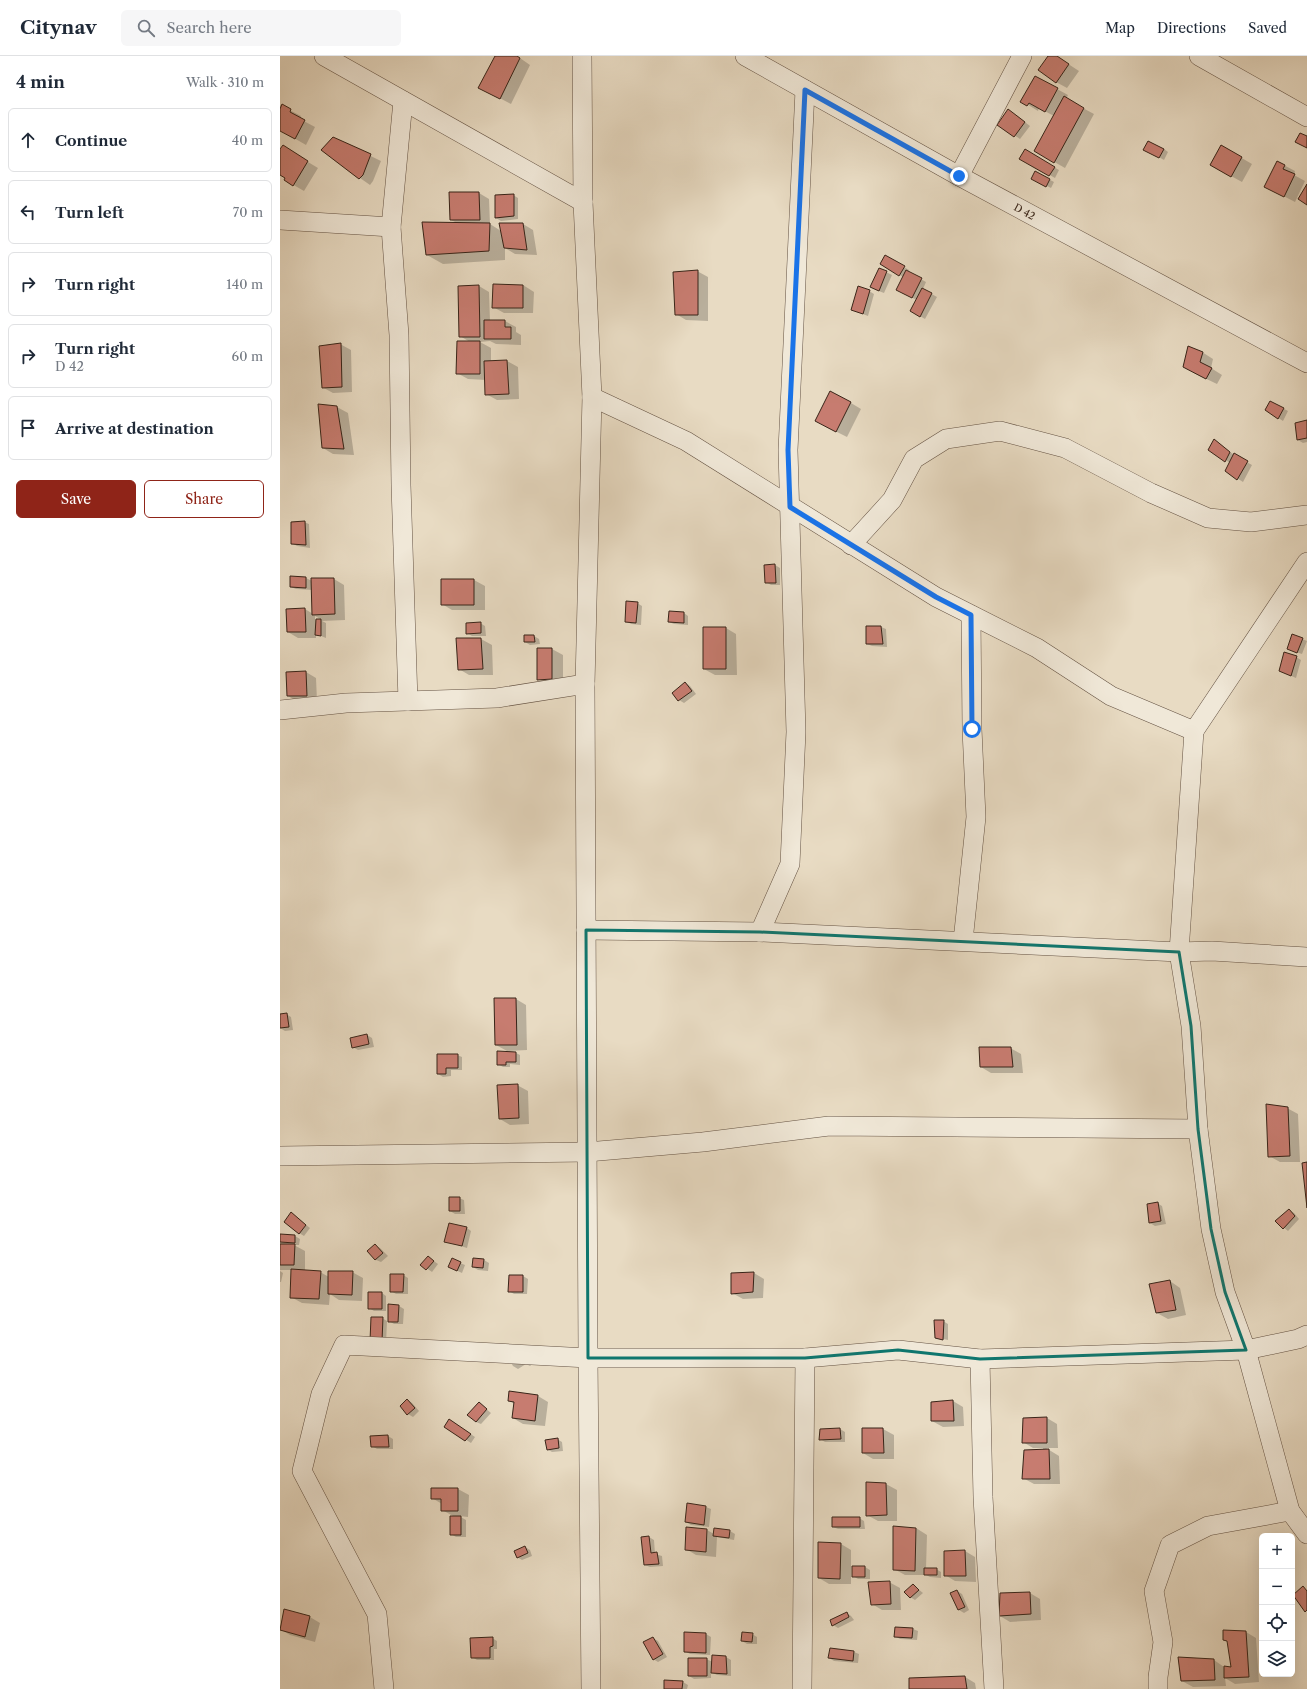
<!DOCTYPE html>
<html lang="en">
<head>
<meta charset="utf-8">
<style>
	:root { --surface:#fff; --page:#f6f6f7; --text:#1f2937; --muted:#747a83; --line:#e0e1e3; --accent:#8f2418 }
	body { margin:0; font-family:"Libre Caslon Text",serif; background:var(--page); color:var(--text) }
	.controls { position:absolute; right:12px; bottom:12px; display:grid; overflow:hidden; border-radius:6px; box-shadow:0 4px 16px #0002 }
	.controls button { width:36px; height:36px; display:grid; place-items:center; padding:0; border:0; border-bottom:1px solid var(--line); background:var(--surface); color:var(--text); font:20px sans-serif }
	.stop { position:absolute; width:12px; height:12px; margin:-9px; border:3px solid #1a73e8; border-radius:50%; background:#fff }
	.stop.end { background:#1a73e8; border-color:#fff; box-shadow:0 1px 4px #0008 }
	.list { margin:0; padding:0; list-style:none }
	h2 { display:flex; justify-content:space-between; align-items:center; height:52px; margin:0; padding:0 16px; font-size:17px }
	h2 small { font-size:13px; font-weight:400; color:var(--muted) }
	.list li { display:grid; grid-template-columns:26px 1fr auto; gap:12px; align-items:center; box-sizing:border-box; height:64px; margin:0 8px 8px; padding:0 8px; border:1px solid var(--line); border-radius:6px }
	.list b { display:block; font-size:15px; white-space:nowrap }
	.list p { margin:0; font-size:13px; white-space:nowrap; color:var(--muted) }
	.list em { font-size:13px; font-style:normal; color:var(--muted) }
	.actions { display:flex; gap:8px; padding:12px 16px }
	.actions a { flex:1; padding:9px 0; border:1px solid var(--accent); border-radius:6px; text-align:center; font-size:14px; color:var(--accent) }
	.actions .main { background:var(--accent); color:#fff }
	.icon { flex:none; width:22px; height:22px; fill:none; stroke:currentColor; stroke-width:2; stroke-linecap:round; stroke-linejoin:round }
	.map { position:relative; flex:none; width:1027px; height:1633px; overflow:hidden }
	header { display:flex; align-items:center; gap:24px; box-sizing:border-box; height:56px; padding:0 20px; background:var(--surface); border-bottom:1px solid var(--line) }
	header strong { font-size:19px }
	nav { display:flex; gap:22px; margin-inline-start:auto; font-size:14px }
	.search { width:280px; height:36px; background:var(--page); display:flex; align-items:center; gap:10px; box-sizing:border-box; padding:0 14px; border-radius:6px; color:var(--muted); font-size:15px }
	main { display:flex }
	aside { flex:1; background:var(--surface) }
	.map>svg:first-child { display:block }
	.shadow { fill:#0003; fill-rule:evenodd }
	.building { fill:#c77c70; stroke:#382418 }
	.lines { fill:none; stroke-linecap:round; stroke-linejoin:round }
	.minor-casing { stroke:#645243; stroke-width:20 }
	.minor { stroke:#f0e8d8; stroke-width:19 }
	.route { stroke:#1a73e8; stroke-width:5 }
	.marked { fill:none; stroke:#0f766e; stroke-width:3; stroke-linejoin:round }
	.labels { text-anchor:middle; stroke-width:3; stroke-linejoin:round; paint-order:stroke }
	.street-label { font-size:10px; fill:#382418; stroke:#f0e8d8 }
</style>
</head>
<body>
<header>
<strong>Citynav</strong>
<div class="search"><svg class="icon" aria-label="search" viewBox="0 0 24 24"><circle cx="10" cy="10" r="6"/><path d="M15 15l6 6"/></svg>Search here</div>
<nav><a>Map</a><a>Directions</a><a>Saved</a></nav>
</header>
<main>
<aside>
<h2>4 min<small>Walk · 310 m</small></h2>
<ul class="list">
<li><svg class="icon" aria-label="ahead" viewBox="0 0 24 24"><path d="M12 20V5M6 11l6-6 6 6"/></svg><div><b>Continue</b></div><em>40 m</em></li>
<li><svg class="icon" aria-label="left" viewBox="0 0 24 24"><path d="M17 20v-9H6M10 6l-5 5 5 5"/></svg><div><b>Turn left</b></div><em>70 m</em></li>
<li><svg class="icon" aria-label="right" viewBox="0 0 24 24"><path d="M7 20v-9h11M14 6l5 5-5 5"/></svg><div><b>Turn right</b></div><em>140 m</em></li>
<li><svg class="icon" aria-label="right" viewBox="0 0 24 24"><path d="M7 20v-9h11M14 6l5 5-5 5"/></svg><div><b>Turn right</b><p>D 42</p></div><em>60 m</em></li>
<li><svg class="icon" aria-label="arrive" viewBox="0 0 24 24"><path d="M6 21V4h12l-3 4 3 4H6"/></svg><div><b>Arrive at destination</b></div></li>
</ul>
<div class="actions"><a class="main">Save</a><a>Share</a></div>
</aside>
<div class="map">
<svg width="1027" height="1633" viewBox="0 0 1027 1633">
	<rect width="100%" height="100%" fill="#e8dbc3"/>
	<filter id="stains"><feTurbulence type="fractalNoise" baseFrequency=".005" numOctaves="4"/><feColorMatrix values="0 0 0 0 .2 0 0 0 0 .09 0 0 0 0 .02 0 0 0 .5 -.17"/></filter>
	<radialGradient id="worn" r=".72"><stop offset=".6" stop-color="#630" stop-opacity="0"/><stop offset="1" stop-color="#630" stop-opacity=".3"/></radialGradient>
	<!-- shadow -->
	<path class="shadow" d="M216 0H237L250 9 231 48 210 37Z
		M769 0H776L799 15 787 32 776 26Z
		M755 21 788 39 786 43 814 58 785 112 755 95 774 60 759 52 758 55 742 45Z
		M0 49 21 60 20 63 35 71 26 89 0 74Z
		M733 57 750 70 740 83 718 68Z
		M53 82 101 105 93 125 90 129 80 122 42 94Z
		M941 90 972 108 962 126 931 109Z
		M884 93 888 96 884 104 870 96Z
		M0 95 13 97 38 112 24 135 5 124 6 122 0 118Z
		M745 95 779 114 775 122 741 103Z
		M998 106 1015 115 1014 119 1025 125 1015 146 986 131Z
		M755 116 774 126 771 132 757 125Z
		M199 137 209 143 210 168 221 175 243 168 253 174 257 199 235 198 225 192V204L163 208 147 199 177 167 171 164Z
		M233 139 238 142V163L221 165 216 162Z
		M605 200 629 214 628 216 646 226 643 233 657 241 645 263 631 255 637 244 622 237 623 221 601 208Z
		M600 213 612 219 604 237 596 234Z
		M417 215 428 221V265L406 264 396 258Z
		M214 229H243L254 236 253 257H224L213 251Z
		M199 230 209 236 210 265H225L236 271V276L241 279V289L216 288 210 285 200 286 211 292V306L227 305 238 311 239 343 217 344 206 338V324L188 323 177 317 190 286 180 280Z
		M589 235 594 238 588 260 572 254Z
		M60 288 71 294 72 336 53 337 42 331Z
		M922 296 933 303 931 312 942 319 937 328 914 317Z
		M991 346 1008 355 1003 365 986 354Z
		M571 347 581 353 567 381 547 371Z
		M57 351 68 357 74 399 53 398 43 392Z
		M1027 365V386L1023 387 1018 384 1016 368Z
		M935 384 954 399 972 409 963 426 946 415 950 407 930 393Z
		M24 466 29 468 30 492 17 490 12 487Z
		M495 509 500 512V529H491L486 526Z
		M11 521 26 522 32 525 54 523 64 529 65 564 42 565 46 567V582L36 578V582H18L8 576 25 553 33 558V534L16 533 11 531ZM35 560 42 564H35Z
		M162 524H194L205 530V554H172L162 548Z
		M357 547 362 550 361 569 351 568 346 565Z
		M404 557 408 560V569L394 568 389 566Z
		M200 567 205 570 206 580H192L187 577Z
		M601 571 606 573 607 591 592 590 587 588Z
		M446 572 456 578 457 619H435L424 613Z
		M1013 579 1027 585 1022 598 1013 595Z
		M254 580 259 583 260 588 250 589 245 586Z
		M177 583H201L212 589 213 619H189L179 613Z
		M258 593H272L283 599V629H269L258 623Z
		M1016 601 1021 604 1016 622 1000 615Z
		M26 616 36 622 37 645 18 646 8 640Z
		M406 627 410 630 416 638 404 647 399 644Z
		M236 943 246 949 247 994 227 995 216 989Z
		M6 958 11 961 13 974 5 975 0 972V959Z
		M87 979 92 982 94 991 78 994 73 991Z
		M730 992 741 998 743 1017H711L701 1011Z
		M236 997 240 999V1009L230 1008V1011H223L218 1008Z
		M177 999 182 1001V1014H171V1020L163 1021 158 1018Z
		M237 1029 248 1035 249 1068 230 1069 220 1063Z
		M1007 1052 1018 1058 1020 1106H1000L989 1100Z
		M179 1142 184 1144 185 1158H175L170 1155Z
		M877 1147 882 1150 886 1168 875 1170 870 1167Z
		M1009 1154 1014 1157 1019 1163 1008 1175 996 1165Z
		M12 1158 30 1172 24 1180 19 1177Z
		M187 1172 191 1175 187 1192 165 1185Z
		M0 1179 15 1180 20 1183 19 1189H14L25 1195V1215L40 1216 49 1221 72 1216 83 1222 82 1245 59 1244 50 1238 49 1249 22 1247 11 1241 12 1214H0Z
		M95 1189 100 1192 108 1200 101 1206 96 1204 88 1195Z
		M148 1201 158 1208 152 1216 141 1208Z
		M204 1204 209 1207 208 1215 198 1214 193 1211Z
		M180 1207 185 1209 182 1217 169 1211Z
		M0 1215 3 1217 1 1226H0Z
		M474 1217 484 1223 483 1242 463 1243 452 1237Z
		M123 1219 128 1222V1238H116L111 1235Z
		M243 1220 248 1223 247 1238H234L229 1235Z
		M890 1225 900 1232 906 1259 888 1263 877 1257Z
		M102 1237 106 1240V1255H94L89 1252Z
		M119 1250 124 1253 123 1268H114L109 1265Z
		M102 1262 107 1265 106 1288 96 1287Z
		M663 1265 668 1268V1284L659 1282V1283L656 1281Z
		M228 1302 255 1306 250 1310 246 1308 238 1313 233 1310Z
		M258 1340 268 1346 265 1370 243 1368 233 1362 234 1348 229 1344Z
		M128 1344 132 1347 139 1355 133 1361 128 1358Z
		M673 1345 683 1351 684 1370 663 1371 652 1365Z
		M199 1347 211 1357 201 1368 196 1366Z
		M767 1362 777 1368 778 1392H766L779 1400 780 1428H754L743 1422 763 1394V1392H753L743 1386Z
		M174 1367 195 1381 191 1387 165 1370Z
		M560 1373 565 1376V1386H545L540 1383Z
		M603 1373 614 1379V1403H593L583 1397Z
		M108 1380 113 1383V1393H97L92 1390Z
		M277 1383 282 1386 283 1395 272 1396 267 1393Z
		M587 1427 606 1428 617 1434V1465H598L587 1459Z
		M152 1433H178L189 1439 188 1461 179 1460 186 1464V1481H176L171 1478 175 1461 162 1454V1448L152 1442Z
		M408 1448 426 1451 431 1453 429 1471 411 1469 406 1466Z
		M579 1462 584 1465 585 1473H558L553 1471Z
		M614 1471 636 1472 647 1479 646 1513H656L661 1516V1522L650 1521 646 1519H625L614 1513Z
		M407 1473 427 1474 434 1478 435 1473 450 1475 455 1478 454 1484 437 1481 436 1501 416 1499 406 1493Z
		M369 1481 374 1484 375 1498 382 1500 383 1510 370 1511 365 1509Z
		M561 1488 571 1494V1528H549L539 1522Z
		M245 1491 250 1494 252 1500 242 1504 237 1501Z
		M685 1495 695 1501 696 1526 675 1525 665 1519Z
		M585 1511 590 1514V1523H578L573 1520Z
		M609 1526 620 1532 621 1554H602L592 1548Z
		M633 1529 643 1537 635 1544 630 1541Z
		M677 1535 682 1538 689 1554 684 1557 679 1554 671 1538Z
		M750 1537 760 1543 761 1564 730 1566 720 1560Z
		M4 1554 30 1561 40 1567 35 1586 10 1579 0 1573Z
		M567 1557 571 1560 574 1564 558 1572 553 1569Z
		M633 1573 638 1575 637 1584 620 1583 615 1580Z
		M966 1576 976 1582 979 1626 955 1628 945 1622 946 1630 913 1631 902 1625 934 1604 944 1611 952 1612Z
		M405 1577 426 1578 431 1581 430 1599 410 1598 405 1595Z
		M472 1578 477 1581V1588H467L462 1585Z
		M212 1582 217 1585V1593H214V1604H197L192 1601Z
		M373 1582 378 1585 387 1601 378 1606 373 1603Z
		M574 1596 579 1598 578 1607 554 1605 549 1602Z
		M446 1601 451 1604V1620L437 1619 431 1616V1622L414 1623 409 1620 426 1603 433 1606Z
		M685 1621 695 1627 696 1633H630Z
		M403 1626 408 1629 407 1633H385Z"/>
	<!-- building -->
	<path class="building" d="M215 0H237L240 2 220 43 198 32Z
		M768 0H777L789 8 776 27 758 14Z
		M755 20 778 32 765 56 749 47 747 50 740 46Z
		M784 40 804 52 774 107 754 95Z
		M2 48 11 53 10 56 25 64 15 83 0 75V53Z
		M728 53 745 66 734 81 717 69Z
		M1020 77 1027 80V92L1015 86Z
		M53 81 91 98 83 119 79 123 41 94Z
		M868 85 884 93 879 102 863 94Z
		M3 89 28 105 13 130 4 124 5 122 0 119V93Z
		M941 89 962 101 951 121 930 109Z
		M745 93 775 111 769 120 739 103Z
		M997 105 1005 109 1003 113 1015 118 1004 141 984 131Z
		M755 115 770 123 766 131 751 123Z
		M1027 128V149L1018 143Z
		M169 136H199L200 164H170Z
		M234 138V160L215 162V139Z
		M142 166 210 167 209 195 146 199Z
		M219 167H243L247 194 224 192Z
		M605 199 625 210 619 220 600 208Z
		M599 212 607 215 599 235 590 231Z
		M418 214V259H395L393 216Z
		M626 214 642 222 632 242 616 234Z
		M213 228 243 229V252H212Z
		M199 229 200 281H179L178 230Z
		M578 230 590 234 583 258 571 254Z
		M642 232 652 237 640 261 630 255Z
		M204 264H225V271H231V283H204Z
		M177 285H200V318H176Z
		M61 287 62 331 42 332 39 290Z
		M908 290 923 296 920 306 932 312 926 323 903 311Z
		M227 304 229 338 205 339 204 305Z
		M550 335 571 346 556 376 535 365Z
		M990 345 1004 352 998 363 985 354Z
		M38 348 57 350 64 393 42 392Z
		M1027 364V382L1017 384 1015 367Z
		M934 383 950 396 945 406 928 394Z
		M954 397 968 405 957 424 945 415Z
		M25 465 26 489 11 488V466Z
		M495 508 496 527H485L484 509Z
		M10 520 26 521V532L10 531Z
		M31 522H54L55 558 32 559Z
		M161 523H194V549H161Z
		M346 545 358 546 356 567 345 566Z
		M25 552 26 576H7L6 553Z
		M389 555 404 556V567L388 566Z
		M36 563H41V580L35 579Z
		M201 566V577L186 578V567Z
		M586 570H601L603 588H586Z
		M423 571H446V613H423Z
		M1012 578 1023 582 1017 597 1007 593Z
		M244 579H254L255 586H244Z
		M176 582H201L203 613 178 614Z
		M257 592H272V623L257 624Z
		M1004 596 1017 600 1011 620 999 615Z
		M26 615 27 640H7L6 616Z
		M405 626 412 635 398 645 392 637Z
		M214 942H236L237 989H215Z
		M7 957 9 971 0 972V958Z
		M87 978 89 988 72 992 70 982Z
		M699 991H731L733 1011H700Z
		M217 995 236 996V1006H226V1009H217Z
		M157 998H178V1012H166V1018H157Z
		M238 1028 239 1062 219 1063 217 1029Z
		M986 1048 1008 1051 1010 1100 988 1101Z
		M1027 1106V1152L1022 1107Z
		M169 1141H180V1155H169Z
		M878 1146 881 1165 869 1167 867 1148Z
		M1009 1153 1015 1160 1003 1173 995 1165Z
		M11 1156 26 1169 19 1178 4 1166Z
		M169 1167 187 1171 182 1190 164 1186Z
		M0 1178 15 1179V1187L0 1186Z
		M0 1188H15L14 1209H0Z
		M95 1188 103 1197 95 1204 87 1195Z
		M148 1200 154 1205 146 1214 140 1209Z
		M172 1202 181 1206 177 1215 168 1211Z
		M193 1202 204 1203 203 1212 192 1211Z
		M11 1213 41 1215 39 1243 10 1242Z
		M48 1215H73L72 1239 48 1238Z
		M474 1216 473 1236 451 1238V1217Z
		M110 1218H124L123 1236H110Z
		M229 1219H243V1236H228Z
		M890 1224 896 1254 876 1257 869 1228Z
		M88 1236H102V1253H88Z
		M108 1248 119 1249 118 1266H108Z
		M91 1261H103L102 1285H90Z
		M654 1264H664L663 1284 655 1282Z
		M229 1335 258 1339 255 1365 232 1362 234 1346 228 1345Z
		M127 1343 135 1352 127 1359 120 1350Z
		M673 1344 674 1365H651V1346Z
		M199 1346 207 1353 196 1366 187 1359Z
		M767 1361V1387H742L743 1362Z
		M169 1363 191 1378 185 1385 164 1371Z
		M560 1372 561 1383 539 1384 540 1373Z
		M582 1372H603L604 1397H582Z
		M108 1379 109 1391H91L90 1380Z
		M278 1382 279 1392 267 1394 265 1384Z
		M769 1393 770 1423H742L744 1394Z
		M586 1426 606 1427 607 1459 586 1460Z
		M151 1432H178V1455H161V1443H151Z
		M407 1447 426 1450 424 1469 405 1466Z
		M170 1460H181V1479H170Z
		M552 1461H580V1471H552Z
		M613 1470 636 1472 635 1515 613 1514Z
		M406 1471 427 1473 426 1496 405 1494Z
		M434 1472 450 1474 449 1482 433 1480Z
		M369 1480 371 1497 377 1496 379 1508 364 1509 361 1481Z
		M538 1486 561 1487 560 1523 538 1522Z
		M245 1490 248 1497 237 1502 234 1495Z
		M685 1494 686 1520H664V1495Z
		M572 1510H585V1521H572Z
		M644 1512H657V1519H644Z
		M610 1525 611 1548 591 1549 588 1526Z
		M633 1528 639 1534 630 1542 624 1536Z
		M1023 1530 1027 1535V1554L1025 1556 1013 1539Z
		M677 1534 685 1551 678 1554 670 1537Z
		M750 1536 751 1558 719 1560 720 1537Z
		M4 1553 30 1560 25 1581 0 1574Z
		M567 1556 569 1561 552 1570 550 1564Z
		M615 1571 633 1572 632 1582 614 1581Z
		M943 1574 966 1575 969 1621 944 1622V1610L951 1611 947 1585 943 1584Z
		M404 1576 426 1577V1597L404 1596Z
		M462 1576 473 1577 472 1586 461 1585Z
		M213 1581V1590L210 1591V1602H191L190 1582Z
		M373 1581 383 1598 373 1604 363 1586Z
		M550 1592 574 1595 573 1605 548 1602Z
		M432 1599 446 1600 447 1618 431 1617Z
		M898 1601 934 1603 935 1624 901 1625Z
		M408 1602H427V1620H408Z
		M685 1620 687 1633H629V1622Z
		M384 1624 403 1625 402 1633H384Z"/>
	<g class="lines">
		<defs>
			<g id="minor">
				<path d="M44 0 303 146"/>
				<path d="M302 0 303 146 312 341 305 628 308 1302 311 1633"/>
				<path id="s1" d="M465 0 679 120 1027 307"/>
				<path d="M919 0 1027 61"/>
				<path d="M679 120 742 0"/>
				<path d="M0 164 111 171 119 279 121 429 128 645"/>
				<path d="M111 171 123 45"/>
				<path d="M312 341 406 385 656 541 757 592 831 640 914 675 899 896 911 970 918 1073 931 1173 945 1236 966 1294 1010 1455 1027 1478"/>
				<path d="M571 489 612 444 634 403 666 383 720 375 785 392 871 437 928 462 971 466 1027 459"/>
				<path d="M0 654 66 647 217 642 305 628"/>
				<path d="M914 675 1027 506"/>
				<path d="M306 874 480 876 899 896 932 895 1027 901"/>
				<path d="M480 876 510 808 516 676 508 394 525 34"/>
				<path d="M683 885 696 761 692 673 691 559"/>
				<path d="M0 1100 307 1096 423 1086 549 1070 918 1073"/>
				<path d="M700 1303 703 1441 714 1633"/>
				<path d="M104 1633 97 1558 22 1415 41 1338 64 1289 308 1302H525L618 1294 700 1303 966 1294 1018 1283 1027 1279"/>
				<path d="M522 1633 525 1302"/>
				<path d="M878 1633V1621L883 1586 874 1535 890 1489 928 1470 1010 1455"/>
			</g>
		</defs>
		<!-- minor casing -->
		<use href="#minor" class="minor-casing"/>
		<!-- minor -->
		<use href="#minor" class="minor"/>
	</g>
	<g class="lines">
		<!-- route -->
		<path class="route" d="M679 120 525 34 508 394 510 451 656 541 691 559 692 673"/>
	</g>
	<!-- marked area -->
	<path class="marked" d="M306 874 480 876 899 896 911 970 918 1073 931 1173 945 1236 966 1294 700 1303 618 1294 525 1302H308Z"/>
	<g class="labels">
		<!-- street labels -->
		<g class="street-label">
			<text dy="4" stroke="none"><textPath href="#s1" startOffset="320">D 42</textPath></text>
		</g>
	</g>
	<rect width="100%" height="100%" filter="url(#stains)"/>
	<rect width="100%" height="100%" fill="url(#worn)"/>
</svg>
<div class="controls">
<button>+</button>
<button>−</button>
<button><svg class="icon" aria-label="locate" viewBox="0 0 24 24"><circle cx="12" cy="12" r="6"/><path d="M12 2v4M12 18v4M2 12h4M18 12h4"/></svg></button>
<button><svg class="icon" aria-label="layers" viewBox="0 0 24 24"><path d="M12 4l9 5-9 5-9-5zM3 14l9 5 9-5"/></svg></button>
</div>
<div class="stop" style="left:692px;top:673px"></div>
<div class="stop end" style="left:679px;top:120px"></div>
</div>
</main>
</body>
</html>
